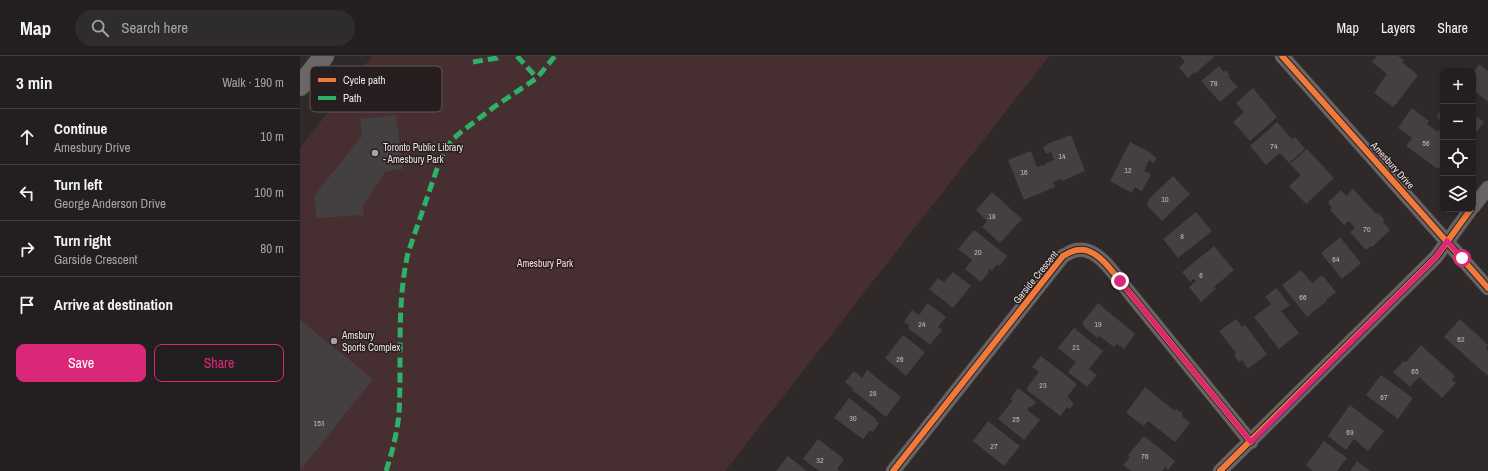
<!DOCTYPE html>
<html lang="en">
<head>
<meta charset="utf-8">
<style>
	:root { --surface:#231f20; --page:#2f2c2d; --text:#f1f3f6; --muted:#a3a2a5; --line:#403d3e; --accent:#db2777 }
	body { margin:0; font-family:"Archivo Narrow",sans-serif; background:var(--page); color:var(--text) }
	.controls { position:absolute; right:12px; top:12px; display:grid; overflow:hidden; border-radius:8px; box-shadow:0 2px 6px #0003 }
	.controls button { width:36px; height:36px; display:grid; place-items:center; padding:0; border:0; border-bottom:1px solid var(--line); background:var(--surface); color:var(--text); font:20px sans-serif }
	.stop { position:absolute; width:12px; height:12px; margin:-9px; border:3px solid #db2777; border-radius:50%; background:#fff }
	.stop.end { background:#db2777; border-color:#fff; box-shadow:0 1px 4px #0008 }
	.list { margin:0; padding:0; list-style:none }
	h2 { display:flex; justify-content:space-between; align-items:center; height:52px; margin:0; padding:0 16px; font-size:17px }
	h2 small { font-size:13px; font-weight:400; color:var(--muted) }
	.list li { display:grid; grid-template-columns:26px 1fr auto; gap:12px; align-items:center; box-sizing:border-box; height:56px; padding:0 16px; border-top:1px solid var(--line) }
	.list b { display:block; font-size:15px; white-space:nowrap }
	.list p { margin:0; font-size:13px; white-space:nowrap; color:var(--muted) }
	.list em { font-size:13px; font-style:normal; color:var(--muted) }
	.actions { display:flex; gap:8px; padding:12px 16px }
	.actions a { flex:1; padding:9px 0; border:1px solid var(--accent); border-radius:8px; text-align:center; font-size:14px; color:var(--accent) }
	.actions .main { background:var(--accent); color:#fff }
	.icon { flex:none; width:22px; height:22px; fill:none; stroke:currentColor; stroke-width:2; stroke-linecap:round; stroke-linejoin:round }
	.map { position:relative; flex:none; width:1188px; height:415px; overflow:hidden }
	header { display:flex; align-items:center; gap:24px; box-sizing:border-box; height:56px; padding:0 20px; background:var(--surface); border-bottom:1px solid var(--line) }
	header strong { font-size:19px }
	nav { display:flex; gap:22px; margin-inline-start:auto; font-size:14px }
	.search { width:280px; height:36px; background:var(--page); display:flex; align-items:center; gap:10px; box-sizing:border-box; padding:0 14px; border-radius:22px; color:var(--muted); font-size:15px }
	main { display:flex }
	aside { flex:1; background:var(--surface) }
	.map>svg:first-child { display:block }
	.green { fill:#472e31 }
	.building { fill:#443f40 }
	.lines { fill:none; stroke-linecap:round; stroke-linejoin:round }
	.minor-casing { stroke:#494545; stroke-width:15 }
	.secondary-casing { stroke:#494545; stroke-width:21 }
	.minor { stroke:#686465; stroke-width:14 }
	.secondary { stroke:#6e6566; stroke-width:20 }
	.quiet { stroke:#2db169; stroke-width:5; stroke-dasharray:10 5; stroke-linecap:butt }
	.cycleway-casing { stroke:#271e1f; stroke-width:8 }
	.cycleway { stroke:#f17a3a; stroke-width:6 }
	.route { stroke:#db2777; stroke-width:5 }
	.poi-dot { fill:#a8a2a2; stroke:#271e1f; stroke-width:1.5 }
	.labels { text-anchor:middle; stroke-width:3; stroke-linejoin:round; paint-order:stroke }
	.number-label { font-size:8px; fill:#c0baba }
	.poi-label { font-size:10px; fill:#e9e3e3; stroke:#271e1f; text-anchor:start }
	.street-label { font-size:10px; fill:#e9e3e3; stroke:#271e1f }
	.park-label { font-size:10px; fill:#f7d9db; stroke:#271e1f }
	.key { fill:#271e1f; stroke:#61595a; stroke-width:1 }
	.key-label { font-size:11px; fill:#e9e3e3 }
</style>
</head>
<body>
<header>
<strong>Map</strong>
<div class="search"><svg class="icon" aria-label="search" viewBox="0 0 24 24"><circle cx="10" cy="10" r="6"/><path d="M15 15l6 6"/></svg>Search here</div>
<nav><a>Map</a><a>Layers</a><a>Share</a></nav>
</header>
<main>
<aside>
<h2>3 min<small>Walk · 190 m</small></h2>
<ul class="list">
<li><svg class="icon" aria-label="ahead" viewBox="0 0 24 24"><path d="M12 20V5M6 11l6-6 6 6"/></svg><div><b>Continue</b><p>Amesbury Drive</p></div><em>10 m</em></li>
<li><svg class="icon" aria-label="left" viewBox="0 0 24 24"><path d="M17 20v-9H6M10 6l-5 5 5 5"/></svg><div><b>Turn left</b><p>George Anderson Drive</p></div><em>100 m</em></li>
<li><svg class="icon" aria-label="right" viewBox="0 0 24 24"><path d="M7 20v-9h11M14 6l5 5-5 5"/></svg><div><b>Turn right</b><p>Garside Crescent</p></div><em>80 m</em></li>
<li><svg class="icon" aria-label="arrive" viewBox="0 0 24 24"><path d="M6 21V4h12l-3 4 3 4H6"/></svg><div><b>Arrive at destination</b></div></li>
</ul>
<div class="actions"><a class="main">Save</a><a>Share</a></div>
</aside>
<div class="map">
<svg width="1188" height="415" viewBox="0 0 1188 415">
	<rect width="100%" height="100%" fill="#2f292a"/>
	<!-- green -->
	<path class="green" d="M72 0H749L425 415H0V92Z"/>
	<!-- building -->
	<path class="building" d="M880 0H915L895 18 894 16 888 22 879 11 885 6Z
		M1077 0H1098L1104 4 1102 6 1118 19 1096 48H1095L1093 51 1074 37 1077 34 1076 33 1087 18 1072 6Z
		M1179 8 1188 15V46L1173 34V17Z
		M919 10 924 16 926 14 930 20 928 21 938 31 920 46 901 25Z
		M953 32 977 61 950 85 933 66 944 56 936 47Z
		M1143 51V66L1136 61Z
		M1112 52 1129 65 1127 68 1138 76 1140 73 1143 76V107L1138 113 1106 90 1112 82 1098 72Z
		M1173 58 1184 66 1173 81Z
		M96 59 103 113 85 116 63 150 64 159 17 162 14 140 62 80 60 63Z
		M977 66 992 83 995 81 1005 93 989 107 980 97 966 109 950 90Z
		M771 79 785 115 762 125 761 123 753 126 755 131 724 144 708 104 731 95 737 111 746 108V107L754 104 751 96 746 98 743 91 748 89 747 88Z
		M830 86 853 98 852 99 857 102 854 107 849 104 844 115 851 118 842 135 835 131 832 137 810 125Z
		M1007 93 1034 122 1006 148 989 130 1001 119 990 108Z
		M873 120 890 138 862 165 846 148 849 145 848 144Z
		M1053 133 1076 158 1078 157 1085 164 1083 166 1090 174 1072 191 1071 190 1066 194 1050 176 1055 172 1049 165 1044 169 1030 154 1032 152 1028 146 1041 134 1046 140Z
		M692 136 722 163 700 187 682 171 687 165 676 154Z
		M896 156 912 175 878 202 863 183Z
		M674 174 707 200 699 210 697 208 692 215 689 213 688 215 689 216 681 226 665 213 672 204 658 193Z
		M1040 181 1061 207 1042 223 1021 197Z
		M914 190 934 214 914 231 916 233 901 246 889 231 896 225 894 223 890 226 882 216Z
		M1001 214 1012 227 1022 219 1036 236 1026 244 1027 245 1007 261 982 229Z
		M653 216 671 230 653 252 629 233 638 222 644 226Z
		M976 232 990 249 981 255 999 277 979 293 954 261 971 248 965 241Z
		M628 247 646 261 638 271 642 274 630 289 608 272 610 270 604 266 612 254 619 259Z
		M798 247 835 278 824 293 817 288 814 291 799 280 797 282 783 270 784 268 782 267Z
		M936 263 942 271 945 269 967 298 948 313 942 304 939 306 934 299 936 297 919 275Z
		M1160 263 1188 289 1186 293 1188 295V320L1144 281Z
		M0 264 73 323 2 412 0 411Z
		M774 272 803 295 789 313 797 319 787 331 768 316 776 306 758 292Z
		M603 279 625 296 606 320 585 302Z
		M1121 289 1155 320 1152 324 1156 327 1142 342 1119 321 1110 331 1093 316 1104 305 1106 306Z
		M741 300 777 328 767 341 774 347 770 353 767 351 760 360 726 333 739 316 732 311Z
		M567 314 601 341 586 361 552 334 553 333 545 326 554 315 562 322Z
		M1081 319 1113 342 1098 363 1066 339Z
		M845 331 875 355 876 353 883 358 882 360 890 367 875 386 848 365 844 370 826 357Z
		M718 332 736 346 732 351 730 350 727 354 740 364 724 384 698 363 713 344V343L711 344 710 343Z
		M549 342 576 363 575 364 579 367 573 376 570 374 563 383 534 362Z
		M1050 349 1084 375 1068 395 1054 383 1046 394 1028 380Z
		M688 365 720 390 704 410 673 385Z
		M844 380 875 405 868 414 865 411 862 415H831L823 409 830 401 828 399Z
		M518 383 544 403 537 413 540 415H519L503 403Z
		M1024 385 1047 402 1037 415H1013L1006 409Z
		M488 400 507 415H476Z
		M1057 405 1070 415H1050Z"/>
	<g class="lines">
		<defs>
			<path id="minor" d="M982 0 1188 232
				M1173 151 1188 132
				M593 415 763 200C767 198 773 194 778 194 795 191 811 213 820 225L951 386
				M920 415 1136 201 1171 153"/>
			<path id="secondary" d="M0 30 24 0"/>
		</defs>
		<!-- minor casing -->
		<use href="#minor" class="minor-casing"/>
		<!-- secondary casing -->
		<use href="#secondary" class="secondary-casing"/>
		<!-- minor -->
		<use href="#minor" class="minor"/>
		<!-- secondary -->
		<use href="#secondary" class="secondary"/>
		<!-- quiet -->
		<path class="quiet" d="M217 0 237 22
			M173 6 197 2 200 0
			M86 415C92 397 97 377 99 358 102 305 96 250 108 197L139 107 145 94 152 84 161 76 194 51 237 22 255 0"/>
		<defs>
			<path id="cycleway" d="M982 0 1188 232
				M593 415 763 200C767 198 773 194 778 194 795 191 811 213 820 225L951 386
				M920 415 1136 201 1171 153"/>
		</defs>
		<!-- cycleway casing -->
		<use href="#cycleway" class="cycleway-casing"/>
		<!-- cycleway -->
		<use href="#cycleway" class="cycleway"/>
	</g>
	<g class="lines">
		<!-- route -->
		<path class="route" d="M820 225 951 386 1136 201 1147 185 1162 202"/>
	</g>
	<!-- markers -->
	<g class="poi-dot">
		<circle cx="75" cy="97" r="4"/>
		<circle cx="34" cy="285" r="4"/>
	</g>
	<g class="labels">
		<!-- number labels -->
		<g class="number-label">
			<text x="914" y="30">78</text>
			<text x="1126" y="90">56</text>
			<text x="974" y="93">74</text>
			<text x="762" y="103">14</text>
			<text x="828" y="117">12</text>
			<text x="724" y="119">16</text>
			<text x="865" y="146">10</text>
			<text x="692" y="163">18</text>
			<text x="1067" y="176">70</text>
			<text x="882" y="183">8</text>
			<text x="678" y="199">20</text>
			<text x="1036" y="206">64</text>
			<text x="901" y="222">6</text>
			<text x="1003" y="244">66</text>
			<text x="622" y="271">24</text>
			<text x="798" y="271">19</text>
			<text x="1161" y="286">62</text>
			<text x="776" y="294">21</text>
			<text x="600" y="306">26</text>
			<text x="1115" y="318">65</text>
			<text x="743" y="332">23</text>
			<text x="573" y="340">28</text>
			<text x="1084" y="344">67</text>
			<text x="553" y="365">30</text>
			<text x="716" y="366">25</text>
			<text x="19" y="370">153</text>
			<text x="1050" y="379">69</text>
			<text x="694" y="393">27</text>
			<text x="845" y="403">76</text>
			<text x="520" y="407">32</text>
		</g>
		<!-- poi labels -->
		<g class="poi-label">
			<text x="83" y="95">Toronto Public Library<tspan x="83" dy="12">- Amesbury Park</tspan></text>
			<text x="42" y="283">Amsbury<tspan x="42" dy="12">Sports Complex</tspan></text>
		</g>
		<!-- street labels -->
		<g class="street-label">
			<text transform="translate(1093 109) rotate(48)" y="4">Amesbury Drive</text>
			<text transform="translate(735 221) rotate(-51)" y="4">Garside Crescent</text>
		</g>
		<!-- park labels -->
		<g class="park-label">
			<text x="245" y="211">Amesbury Park</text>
		</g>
	</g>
	<!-- legend -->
	<rect x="10" y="10" width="132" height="46" rx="6" class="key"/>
	<rect x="18" y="22" width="18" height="4" fill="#f17a3a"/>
	<rect x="18" y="40" width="18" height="4" fill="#2db169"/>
	<g class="key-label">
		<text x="43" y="28">Cycle path</text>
		<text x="43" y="46">Path</text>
	</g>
</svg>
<div class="controls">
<button>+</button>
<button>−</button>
<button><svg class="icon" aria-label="locate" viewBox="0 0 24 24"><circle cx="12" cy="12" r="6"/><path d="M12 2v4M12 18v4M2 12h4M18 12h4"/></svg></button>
<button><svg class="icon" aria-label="layers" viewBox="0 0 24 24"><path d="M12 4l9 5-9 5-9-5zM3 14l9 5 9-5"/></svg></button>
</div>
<div class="stop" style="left:1162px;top:202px"></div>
<div class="stop end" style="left:820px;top:225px"></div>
</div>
</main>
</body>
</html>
